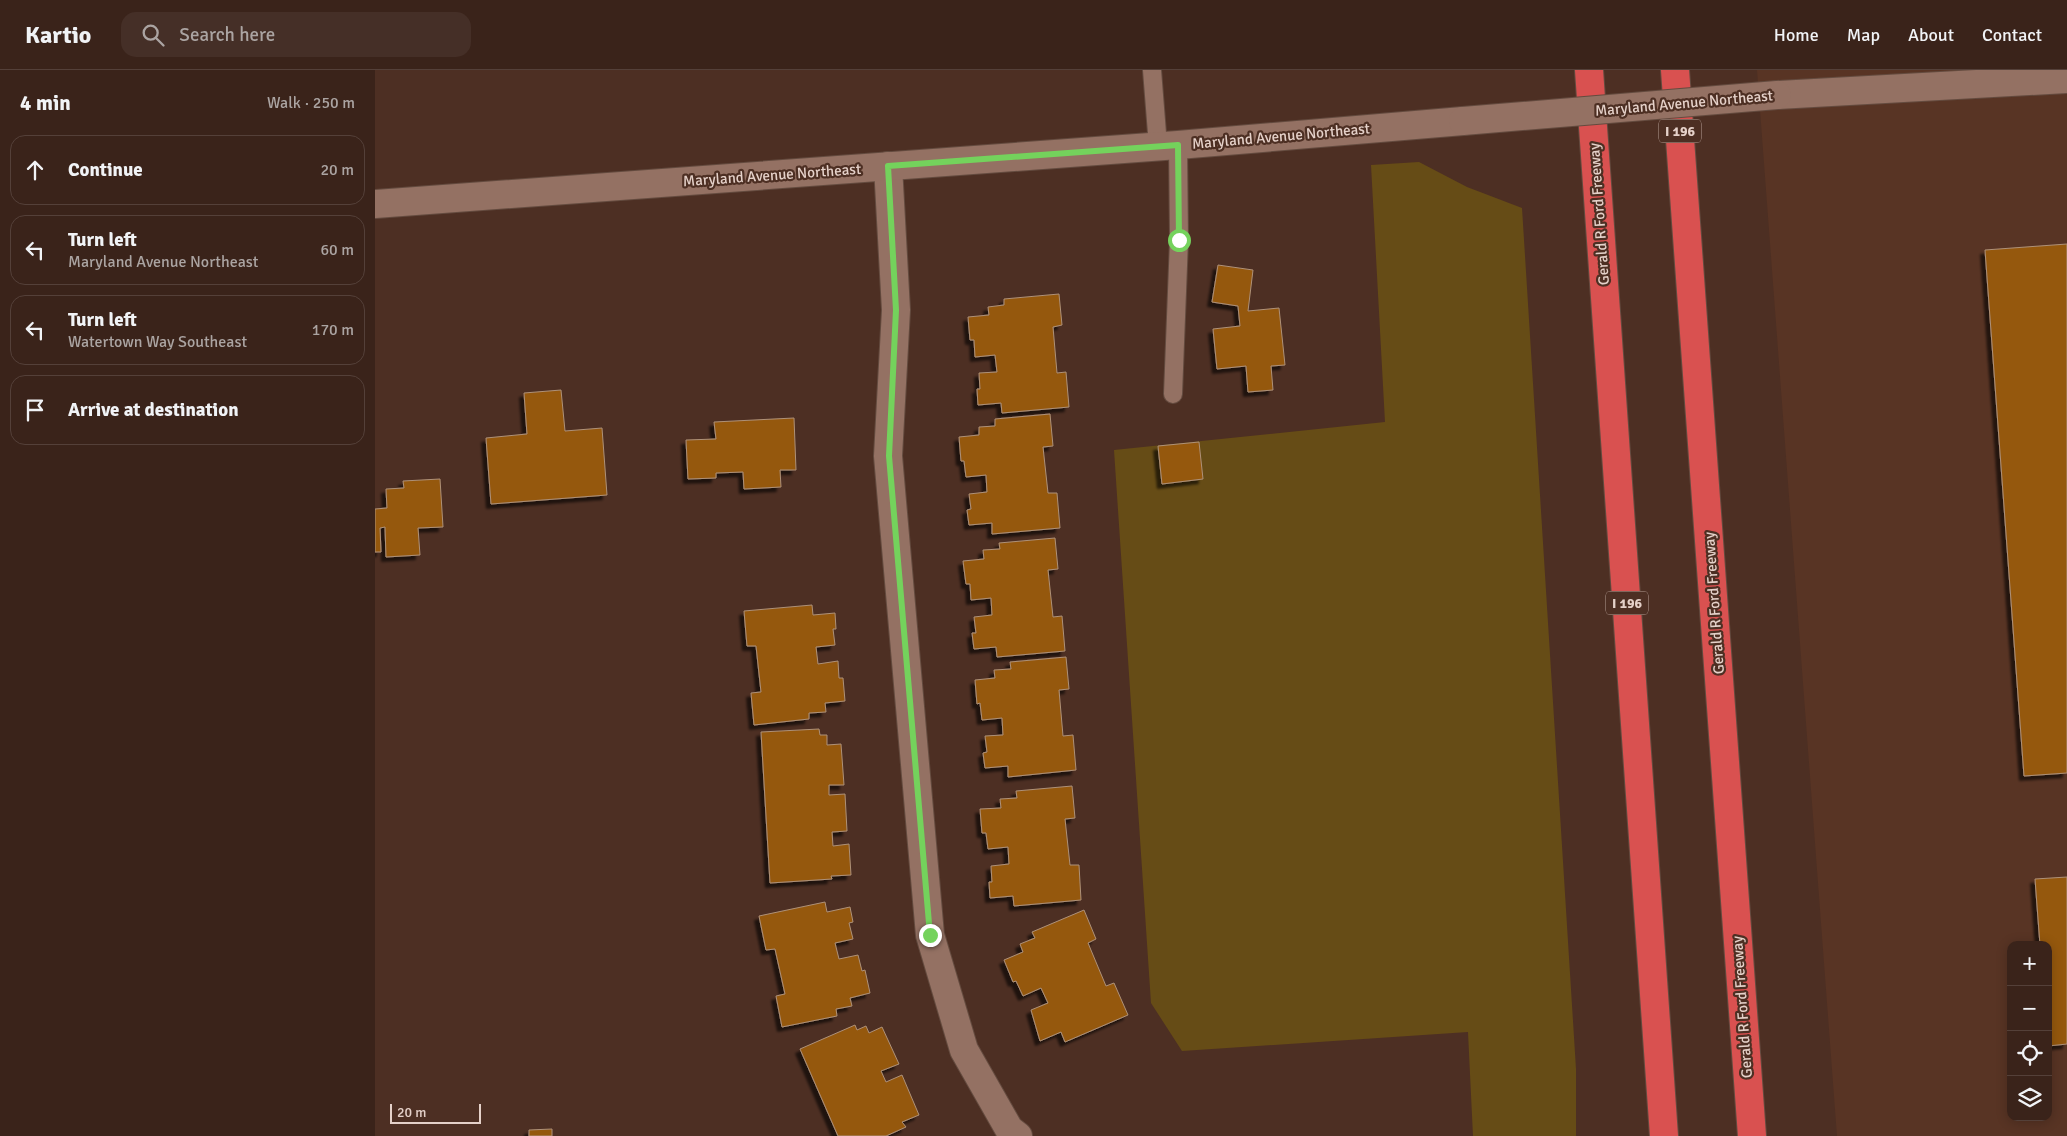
<!DOCTYPE html>
<html lang="en">
<head>
<meta charset="utf-8">
<style>
	:root { --surface:#3a231a; --page:#452f27; --text:#f1f3f6; --muted:#aba4a2; --line:#544039 }
	body { margin:0; font-family:Signika,sans-serif; background:var(--page); color:var(--text) }
	.controls { position:absolute; right:15px; bottom:15px; display:grid; overflow:hidden; border-radius:10px; box-shadow:0 2px 12px #0003 }
	.controls button { width:45px; height:45px; display:grid; place-items:center; padding:0; border:0; border-bottom:1px solid var(--line); background:var(--surface); color:var(--text); font:25px sans-serif }
	.scale { position:absolute; left:15px; bottom:12px; width:91px; box-sizing:border-box; padding-left:5px; border:2px solid #e5d1c9; border-top:0; font-size:14px; line-height:18px; white-space:nowrap; color:#e5d1c9; -webkit-text-stroke:4px #4d2f23; paint-order:stroke }
	.stop { position:absolute; width:15px; height:15px; margin:-11px; border:4px solid #74d25c; border-radius:50%; background:#fff }
	.stop.end { background:#74d25c; border-color:#fff; box-shadow:0 1px 5px #0008 }
	.list { margin:0; padding:0; list-style:none }
	h2 { display:flex; justify-content:space-between; align-items:center; height:65px; margin:0; padding:0 20px; font-size:21px }
	h2 small { font-size:16px; font-weight:400; color:var(--muted) }
	.list li { display:grid; grid-template-columns:32px 1fr auto; gap:15px; align-items:center; box-sizing:border-box; height:70px; margin:0 10px 10px; padding:0 10px; border:1px solid var(--line); border-radius:15px }
	.list b { display:block; font-size:19px; white-space:nowrap }
	.list p { margin:0; font-size:16px; white-space:nowrap; color:var(--muted) }
	.list em { font-size:16px; font-style:normal; color:var(--muted) }
	.icon { flex:none; width:28px; height:28px; fill:none; stroke:currentColor; stroke-width:2; stroke-linecap:round; stroke-linejoin:round }
	.map { position:relative; flex:none; width:1692px; height:1066px; overflow:hidden }
	header { display:flex; align-items:center; gap:30px; box-sizing:border-box; height:70px; padding:0 25px; background:var(--surface); border-bottom:1px solid var(--line) }
	header strong { font-size:24px }
	nav { display:flex; gap:28px; margin-inline-start:auto; font-size:18px }
	.search { width:350px; height:45px; background:var(--page); display:flex; align-items:center; gap:12px; box-sizing:border-box; padding:0 18px; border-radius:15px; color:var(--muted); font-size:19px }
	main { display:flex }
	aside { flex:1; background:var(--surface) }
	.map>svg:first-child { display:block }
	.built { fill:#583424; fill-rule:evenodd }
	.green { fill:#664c16 }
	.building { fill:#955810; stroke:#ae9178; filter:url(#shadow) }
	.lines { fill:none; stroke-linecap:round; stroke-linejoin:round }
	.service-casing { stroke:#644b3f; stroke-width:20 }
	.minor-casing { stroke:#644b3f; stroke-width:30 }
	.tertiary-casing { stroke:#644b3f; stroke-width:30 }
	.motorway-casing { stroke:#644b3f; stroke-width:30 }
	.service { stroke:#947163; stroke-width:18 }
	.minor { stroke:#947163; stroke-width:28 }
	.tertiary { stroke:#947163; stroke-width:28 }
	.motorway { stroke:#d95150; stroke-width:28 }
	.tertiary-bridge-casing { stroke:#644b3f; stroke-width:30; stroke-linecap:butt }
	.tertiary-bridge { stroke:#947163; stroke-width:28 }
	.route { stroke:#74d25c; stroke-width:6 }
	.labels { text-anchor:middle; stroke-width:4.5; stroke-linejoin:round; paint-order:stroke }
	.shield { fill:#4d2f23; stroke:#b7a097; stroke-width:1 }
	.shield-label { font-size:14px; font-weight:bold; fill:#e5d1c9 }
	.street-label { font-size:15px; fill:#e5d1c9; stroke:#4d2f23 }
</style>
</head>
<body>
<header>
<strong>Kartio</strong>
<div class="search"><svg class="icon" aria-label="search" viewBox="0 0 24 24"><circle cx="10" cy="10" r="6"/><path d="M15 15l6 6"/></svg>Search here</div>
<nav><a>Home</a><a>Map</a><a>About</a><a>Contact</a></nav>
</header>
<main>
<aside>
<h2>4 min<small>Walk · 250 m</small></h2>
<ul class="list">
<li><svg class="icon" aria-label="ahead" viewBox="0 0 24 24"><path d="M12 20V5M6 11l6-6 6 6"/></svg><div><b>Continue</b></div><em>20 m</em></li>
<li><svg class="icon" aria-label="left" viewBox="0 0 24 24"><path d="M17 20v-9H6M10 6l-5 5 5 5"/></svg><div><b>Turn left</b><p>Maryland Avenue Northeast</p></div><em>60 m</em></li>
<li><svg class="icon" aria-label="left" viewBox="0 0 24 24"><path d="M17 20v-9H6M10 6l-5 5 5 5"/></svg><div><b>Turn left</b><p>Watertown Way Southeast</p></div><em>170 m</em></li>
<li><svg class="icon" aria-label="arrive" viewBox="0 0 24 24"><path d="M6 21V4h12l-3 4 3 4H6"/></svg><div><b>Arrive at destination</b></div></li>
</ul>
</aside>
<div class="map">
<svg width="1692" height="1066" viewBox="0 0 1692 1066">
	<defs>
		<filter id="shadow"><feDropShadow dx="-4.5" dy="4.5" stdDeviation="1" flood-color="#0009"/></filter>
	</defs>
	<rect width="100%" height="100%" fill="#4d2f23"/>
	<!-- built -->
	<path class="built" d="M1382 0H1692V1066H1462ZM1636 875H1673V1047H1636Z"/>
	<!-- green -->
	<path class="green" d="M1044 92 1092 117 1147 138 1201 999V1066H1098L1093 962 807 981 776 933 739 380 1010 352 996 95Z"/>
	<!-- building -->
	<path class="building" d="M1692 174V703L1649 706 1610 180Z
		M843 195 878 200 873 241 904 238 910 295 896 296 898 320 873 322 871 296 842 299 838 259 865 256 863 236 837 232Z
		M684 224 687 255 678 257 682 303 691 302 694 337 627 343 626 333 603 335 602 319H605L604 303 622 302 620 285 600 287 599 270H595L593 247 614 245 613 237 629 235V229Z
		M186 320 190 361 227 358 232 425 116 434 111 368 152 364 149 323Z
		M675 344 678 376 668 377 673 423H682L685 458 617 464V453L594 455 592 440 596 439 594 424 612 422 611 405 591 407 589 391H586L584 367 604 365V357L620 356V349Z
		M419 348 421 400H405L406 417 369 419 368 402 341 403V408L313 409 311 370 341 369 339 352Z
		M824 372 828 409 787 414 783 376Z
		M65 409 68 457 43 458 45 485 11 487 10 457 5 458 6 482H0V439L12 438 11 419 29 418 28 411Z
		M680 468 683 499 673 500 678 547 687 546 690 581 622 587 621 577 599 579 597 563H601L599 547 617 545 616 528 596 530 595 514H591L588 491 609 489 608 480 625 479 624 473Z
		M437 535 438 545 460 543 461 559H458L460 575 441 577 443 594 463 591 464 608H468L470 631 450 633 451 642 434 643V649L379 655 376 623 386 622 381 576H372L369 541Z
		M691 587 694 619 684 620 688 666 698 665 701 700 633 707V696L610 698 608 683 612 682 610 666 628 665 627 648 607 650 605 633 602 634 600 610 620 608 619 600 636 599 635 592Z
		M444 659 445 665H452V675L466 674 469 715H454V725L470 724 472 761 457 762 458 776 474 774 476 805 456 806 457 809 395 813 386 662Z
		M697 716 700 748 690 749 695 795H704L706 830 639 836 638 826 615 828 614 812H617L616 796 634 794 633 777 613 779 611 763H607L605 739 626 738 625 729 642 728 641 721Z
		M1692 807V974L1673 976V875H1665L1660 809Z
		M450 832 452 842 475 837 478 852 474 853 478 869 460 873 464 889 483 885 487 901 490 900 495 923 475 928 477 936 461 939 462 946 407 957 401 926 410 924 400 879 391 880 384 846Z
		M709 840 721 869 713 873 731 916 739 913 753 945 690 972 686 962 665 971 656 940 673 933 666 918 648 926 641 911 638 912 629 890 648 882 645 874 660 868 657 862Z
		M480 955 482 960 491 956 494 963 507 957 524 994 506 1001 511 1012 527 1005 544 1045 527 1052 531 1057 511 1066H463L425 979Z
		M177 1059V1066H154V1060Z"/>
	<g class="lines">
		<defs>
			<path id="service" d="M777 0 783 76
				M798 324 804 170 803 75"/>
			<path id="minor" d="M513 96 521 240 513 386 555 865 589 980 634 1059 643 1066"/>
			<path id="tertiary" d="M1402 25 1692 9
				M0 134 803 75 1088 51"/>
			<path id="motorway" d="M1214 0 1289 1066
				M1300 0 1377 1066"/>
		</defs>
		<!-- service casing -->
		<use href="#service" class="service-casing"/>
		<!-- minor casing -->
		<use href="#minor" class="minor-casing"/>
		<!-- tertiary casing -->
		<use href="#tertiary" class="tertiary-casing"/>
		<!-- motorway casing -->
		<use href="#motorway" class="motorway-casing"/>
		<!-- service -->
		<use href="#service" class="service"/>
		<!-- minor -->
		<use href="#minor" class="minor"/>
		<!-- tertiary -->
		<use href="#tertiary" class="tertiary"/>
		<!-- motorway -->
		<use href="#motorway" class="motorway"/>
		<defs>
			<path id="tertiary-bridge" d="M1088 51 1402 25"/>
		</defs>
		<!-- tertiary-bridge casing -->
		<use href="#tertiary-bridge" class="tertiary-bridge-casing"/>
		<!-- tertiary-bridge -->
		<use href="#tertiary-bridge" class="tertiary-bridge"/>
	</g>
	<g class="lines">
		<!-- route -->
		<path class="route" d="M555 865 514 386 521 240 513 96 803 75 804 170"/>
	</g>
	<g class="labels">
		<!-- shield labels -->
		<g class="shield">
			<rect x="1284" y="49.5" width="42" height="23" rx="4"/>
			<rect x="1231" y="521.5" width="42" height="23" rx="4"/>
		</g>
		<g class="shield-label">
			<text x="1305" y="66">I 196</text>
			<text x="1252" y="538">I 196</text>
		</g>
		<!-- street labels -->
		<g class="street-label">
			<text transform="translate(1309 33) rotate(-5)" y="5">Maryland Avenue Northeast</text>
			<text transform="translate(906 66) rotate(-5)" y="5">Maryland Avenue Northeast</text>
			<text transform="translate(397 105) rotate(-4)" y="5">Maryland Avenue Northeast</text>
			<text transform="translate(1224 144) rotate(-94)" y="5">Gerald R Ford Freeway</text>
			<text transform="translate(1339 533) rotate(-94)" y="5">Gerald R Ford Freeway</text>
			<text transform="translate(1367 937) rotate(-94)" y="5">Gerald R Ford Freeway</text>
		</g>
	</g>
</svg>
<div class="controls">
<button>+</button>
<button>−</button>
<button><svg class="icon" aria-label="locate" viewBox="0 0 24 24"><circle cx="12" cy="12" r="6"/><path d="M12 2v4M12 18v4M2 12h4M18 12h4"/></svg></button>
<button><svg class="icon" aria-label="layers" viewBox="0 0 24 24"><path d="M12 4l9 5-9 5-9-5zM3 14l9 5 9-5"/></svg></button>
</div>
<div class="scale">20 m</div>
<div class="stop" style="left:804px;top:170px"></div>
<div class="stop end" style="left:555px;top:865px"></div>
</div>
</main>
</body>
</html>
